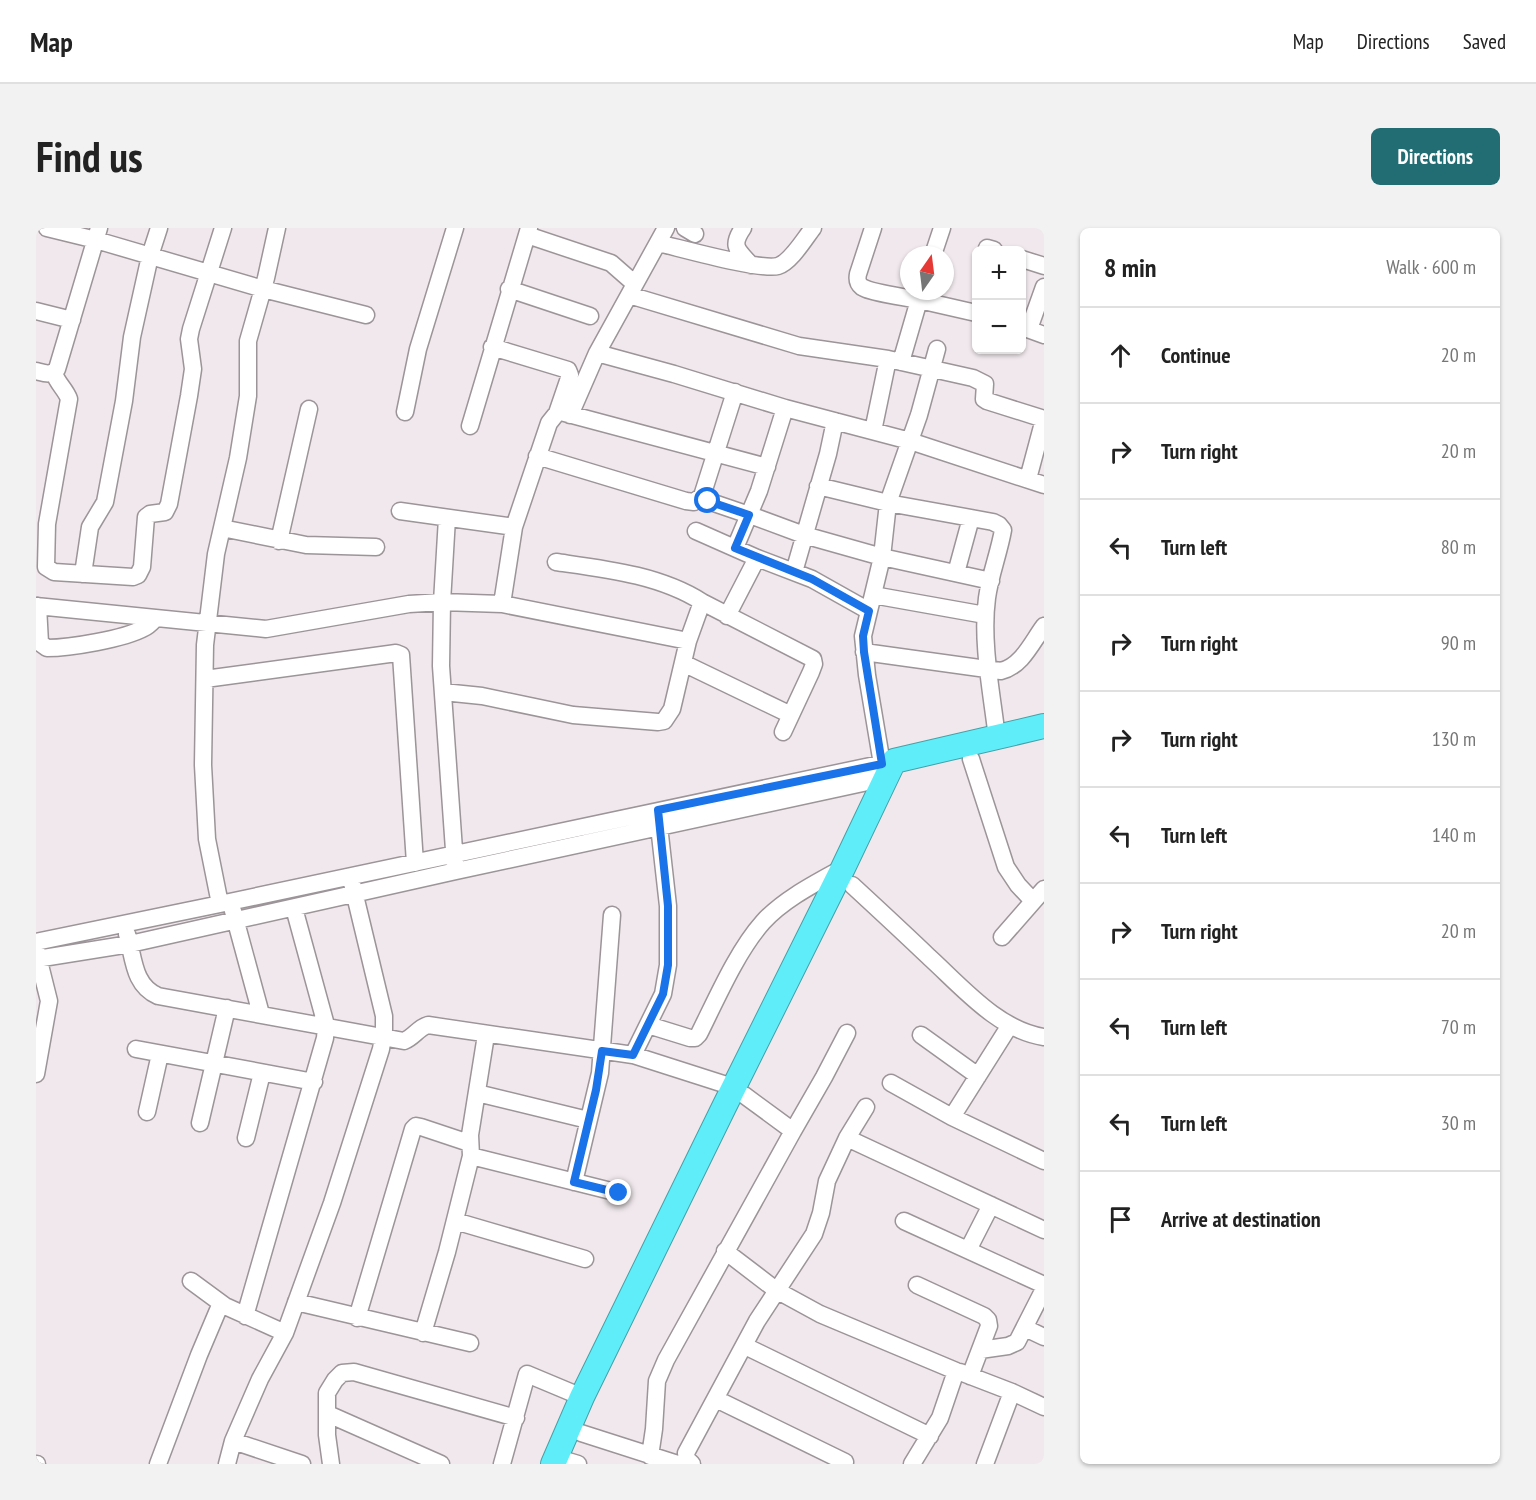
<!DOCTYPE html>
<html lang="en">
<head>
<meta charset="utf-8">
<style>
	:root { --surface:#fff; --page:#f2f2f2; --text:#222; --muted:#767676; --line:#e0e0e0; --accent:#226d73 }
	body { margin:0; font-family:"PT Sans Narrow",sans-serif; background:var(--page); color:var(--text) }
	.controls { position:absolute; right:18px; top:18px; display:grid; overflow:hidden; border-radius:9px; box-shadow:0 2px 4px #0004 }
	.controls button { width:54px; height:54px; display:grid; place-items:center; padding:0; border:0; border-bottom:2px solid var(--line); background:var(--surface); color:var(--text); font:30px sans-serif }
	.compass { position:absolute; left:864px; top:18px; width:54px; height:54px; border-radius:50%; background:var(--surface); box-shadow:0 2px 4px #0004; rotate:14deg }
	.stop { position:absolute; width:18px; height:18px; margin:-14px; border:4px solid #1a73e8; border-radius:50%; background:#fff }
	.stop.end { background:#1a73e8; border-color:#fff; box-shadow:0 2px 6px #0008 }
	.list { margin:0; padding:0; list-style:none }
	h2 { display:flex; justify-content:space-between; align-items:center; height:78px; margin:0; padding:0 24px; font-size:26px }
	h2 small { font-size:20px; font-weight:400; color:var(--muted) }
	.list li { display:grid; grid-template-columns:39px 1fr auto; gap:18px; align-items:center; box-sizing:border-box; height:96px; padding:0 24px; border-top:2px solid var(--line) }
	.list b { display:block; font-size:22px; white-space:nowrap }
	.list em { font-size:20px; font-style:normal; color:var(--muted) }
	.icon { flex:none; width:33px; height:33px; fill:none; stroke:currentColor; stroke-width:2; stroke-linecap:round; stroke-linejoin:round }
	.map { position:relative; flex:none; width:1008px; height:1236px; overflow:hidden; border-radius:9px }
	header { display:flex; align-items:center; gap:36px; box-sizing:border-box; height:84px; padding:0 30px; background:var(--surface); border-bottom:2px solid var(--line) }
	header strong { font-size:28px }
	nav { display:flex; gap:33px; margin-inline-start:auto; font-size:21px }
	.intro { display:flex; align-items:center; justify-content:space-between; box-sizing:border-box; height:144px; padding:0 36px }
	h1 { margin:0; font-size:42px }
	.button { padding:15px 27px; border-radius:9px; background:var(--accent); color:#fff; font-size:21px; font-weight:700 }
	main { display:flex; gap:36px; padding:0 36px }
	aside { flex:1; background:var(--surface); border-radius:9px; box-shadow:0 2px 4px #0004 }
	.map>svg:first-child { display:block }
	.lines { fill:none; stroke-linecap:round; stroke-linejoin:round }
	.minor-casing { stroke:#9c9498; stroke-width:19 }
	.highway-casing { stroke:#44a0a7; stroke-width:26 }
	.minor { stroke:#fff; stroke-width:16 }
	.highway { stroke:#5feef9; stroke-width:24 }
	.route { stroke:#1a73e8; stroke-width:8 }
</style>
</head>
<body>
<header>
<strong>Map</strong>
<nav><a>Map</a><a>Directions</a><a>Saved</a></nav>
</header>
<div class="intro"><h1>Find us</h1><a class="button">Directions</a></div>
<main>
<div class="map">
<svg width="1008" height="1236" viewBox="0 0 1008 1236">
	<rect width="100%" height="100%" fill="#f0e8ec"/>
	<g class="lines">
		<defs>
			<path id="minor" d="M11 0 60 12 227 61 330 87
				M649 0 659 6
				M707 0C694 19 702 22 715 37
				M837 0 822 46C821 51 821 55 826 59 835 65 870 69 883 72L865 134
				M491 7 575 35 599 56
				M622 15C644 20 725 43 742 38 755 34 769 10 777 0
				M951 20 958 22
				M897 27 906 0
				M986 31 1008 38
				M473 61 554 88
				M886 63 883 72 940 85
				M593 67 763 118 852 131 937 150 949 156 948 171 951 173 1008 191
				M0 83 36 92
				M986 99 1008 107
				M993 101 1008 59
				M456 119 532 142 534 147 521 185
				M561 125 638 146 749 180 874 213 1008 257
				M0 143C8 145 15 148 21 141L63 0
				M18 145C21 155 30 162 33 171L11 296 10 339 18 344 97 349 102 347 106 339 110 289 114 286 129 284 133 276 153 168 157 141 153 111 155 101 187 0
				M369 184 382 121 419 0
				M534 187 561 125 630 0
				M434 198 493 0
				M837 203 852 131
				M501 228 650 273 658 274 666 268 699 164
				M992 251 1008 191
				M782 258 852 275 957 294 963 297 967 302C963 325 954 347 951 370 945 414 956 466 961 510
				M662 272 672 273 713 287V289
				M364 283 478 299
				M714 287 768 307 846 329 955 353
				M411 290 406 374 405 438 419 636
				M186 300 270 317 340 319
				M660 303 721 330 776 351 833 383
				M243 313 273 181
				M699 320 723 263 749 180
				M758 344 792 226 799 193
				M920 345 935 290
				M47 346 54 299 69 274 88 173 96 109 114 28 123 0
				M837 367 949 387
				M666 374 777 431 778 436 775 444 747 504
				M466 376 478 299 513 195 521 185 525 184 731 239
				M0 378 230 401 373 376 406 374 466 376 652 413 666 374C624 347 569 341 520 334
				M2 378 4 415 11 420C34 420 88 411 108 400 113 398 116 394 119 391
				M691 388 721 330
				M828 424 965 443C986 438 996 414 1008 398
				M647 435 755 487
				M169 451 353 426 360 425 365 427 379 635
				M407 464 446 468 537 487 622 494 628 493 636 481 652 413
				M935 531 970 639 982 657 997 673
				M846 536 831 447 827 408 846 329 852 275 883 187 901 121
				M816 657C842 681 868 705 893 729 926 759 962 802 1008 809
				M184 676 171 611 167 537 169 417 180 326 202 230 212 168V113L230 50 241 0
				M197 683 225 786
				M91 706C98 730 97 757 122 768L368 813C378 809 382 800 392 797L597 827 697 859
				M966 709 1008 661
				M0 714 184 676 858 533
				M0 731 94 716 420 643 850 550
				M612 797 654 810H659L663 806C680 772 701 723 727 694 748 671 780 655 807 640
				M885 807 942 848
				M100 821 278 854
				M597 827 627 766 632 737V678L622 589
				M0 846 13 773 0 721
				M855 855 916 889 1008 933
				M441 865 552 892
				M111 884 124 826
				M916 889 974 797
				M164 895 191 780
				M757 903 788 849 811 805
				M210 910 226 845
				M811 910 1008 1002
				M435 928 583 965
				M538 954 564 845 576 687
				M419 993 549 1031
				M868 993 1008 1057
				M932 1022 955 977
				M689 1023 740 1062 784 1086 920 1143 904 1190 876 1236
				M155 1053 189 1078 249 1105 224 1151 197 1213
				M881 1057 948 1088 952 1092 953 1098 934 1148
				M260 1074 434 1115
				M209 1088 289 810 290 797 258 680
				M321 1090 377 901 380 898 385 899 433 915
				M989 1100 1008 1109
				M249 1105 296 975 345 821 348 802V788L316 655
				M387 1105 411 1024 435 928 434 907 450 807
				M709 1118 894 1208
				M944 1122 972 1118 981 1114 1008 1061
				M924 1144 976 1164 1008 1179
				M680 1171 809 1234
				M292 1186 405 1236
				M545 1205 642 1236
				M614 1228 618 1201 621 1153 630 1132 757 903 708 867
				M532 1233 542 1236
				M0 1236H1
				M122 1236 163 1127 185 1075
				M191 1236 197 1213 266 1236
				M295 1236 291 1207V1165L299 1152 306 1145 318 1144 480 1190
				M466 1236 491 1146 546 1169
				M656 1236 651 1231 650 1225 721 1093 778 1006 785 985 791 953 811 910 830 879
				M949 1236 976 1164"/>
			<path id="highway" d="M517 1236 546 1169 688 879 807 640 858 533 1008 498"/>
		</defs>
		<!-- minor casing -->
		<use href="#minor" class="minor-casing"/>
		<!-- highway casing -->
		<use href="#highway" class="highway-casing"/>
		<!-- minor -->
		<use href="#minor" class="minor"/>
		<!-- highway -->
		<use href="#highway" class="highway"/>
	</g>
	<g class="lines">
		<!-- route -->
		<path class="route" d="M583 965 538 954 560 862 566 823 597 827 627 766 632 737V678L622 582 846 536 828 424 827 408 833 383 776 351 699 320 713 287 672 273"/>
	</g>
</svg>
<div class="controls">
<button>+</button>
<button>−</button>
</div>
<svg class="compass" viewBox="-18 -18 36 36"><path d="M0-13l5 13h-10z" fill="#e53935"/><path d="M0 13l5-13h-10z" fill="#767676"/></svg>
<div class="stop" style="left:672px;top:273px"></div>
<div class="stop end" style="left:583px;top:965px"></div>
</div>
<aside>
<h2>8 min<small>Walk · 600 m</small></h2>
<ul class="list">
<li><svg class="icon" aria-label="ahead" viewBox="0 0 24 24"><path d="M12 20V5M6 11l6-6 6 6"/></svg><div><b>Continue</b></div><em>20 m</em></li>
<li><svg class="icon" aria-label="right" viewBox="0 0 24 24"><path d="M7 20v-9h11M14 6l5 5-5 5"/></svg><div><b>Turn right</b></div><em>20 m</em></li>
<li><svg class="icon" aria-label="left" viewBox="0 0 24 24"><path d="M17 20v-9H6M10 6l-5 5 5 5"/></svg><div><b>Turn left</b></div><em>80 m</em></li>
<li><svg class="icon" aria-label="right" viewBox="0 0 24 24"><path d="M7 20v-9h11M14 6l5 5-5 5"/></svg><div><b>Turn right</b></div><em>90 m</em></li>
<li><svg class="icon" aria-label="right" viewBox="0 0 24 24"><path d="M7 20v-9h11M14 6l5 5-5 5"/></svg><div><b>Turn right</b></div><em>130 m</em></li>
<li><svg class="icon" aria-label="left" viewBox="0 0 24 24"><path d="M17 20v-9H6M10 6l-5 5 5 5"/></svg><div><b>Turn left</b></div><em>140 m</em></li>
<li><svg class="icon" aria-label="right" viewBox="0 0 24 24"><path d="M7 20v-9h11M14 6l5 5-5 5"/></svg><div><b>Turn right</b></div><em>20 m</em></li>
<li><svg class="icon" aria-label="left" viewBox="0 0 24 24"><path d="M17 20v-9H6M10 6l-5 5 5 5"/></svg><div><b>Turn left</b></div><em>70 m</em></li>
<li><svg class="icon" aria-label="left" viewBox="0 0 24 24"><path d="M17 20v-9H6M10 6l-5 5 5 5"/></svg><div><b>Turn left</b></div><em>30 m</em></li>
<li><svg class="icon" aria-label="arrive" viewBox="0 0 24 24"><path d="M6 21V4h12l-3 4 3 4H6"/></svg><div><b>Arrive at destination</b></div></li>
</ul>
</aside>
</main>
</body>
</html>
